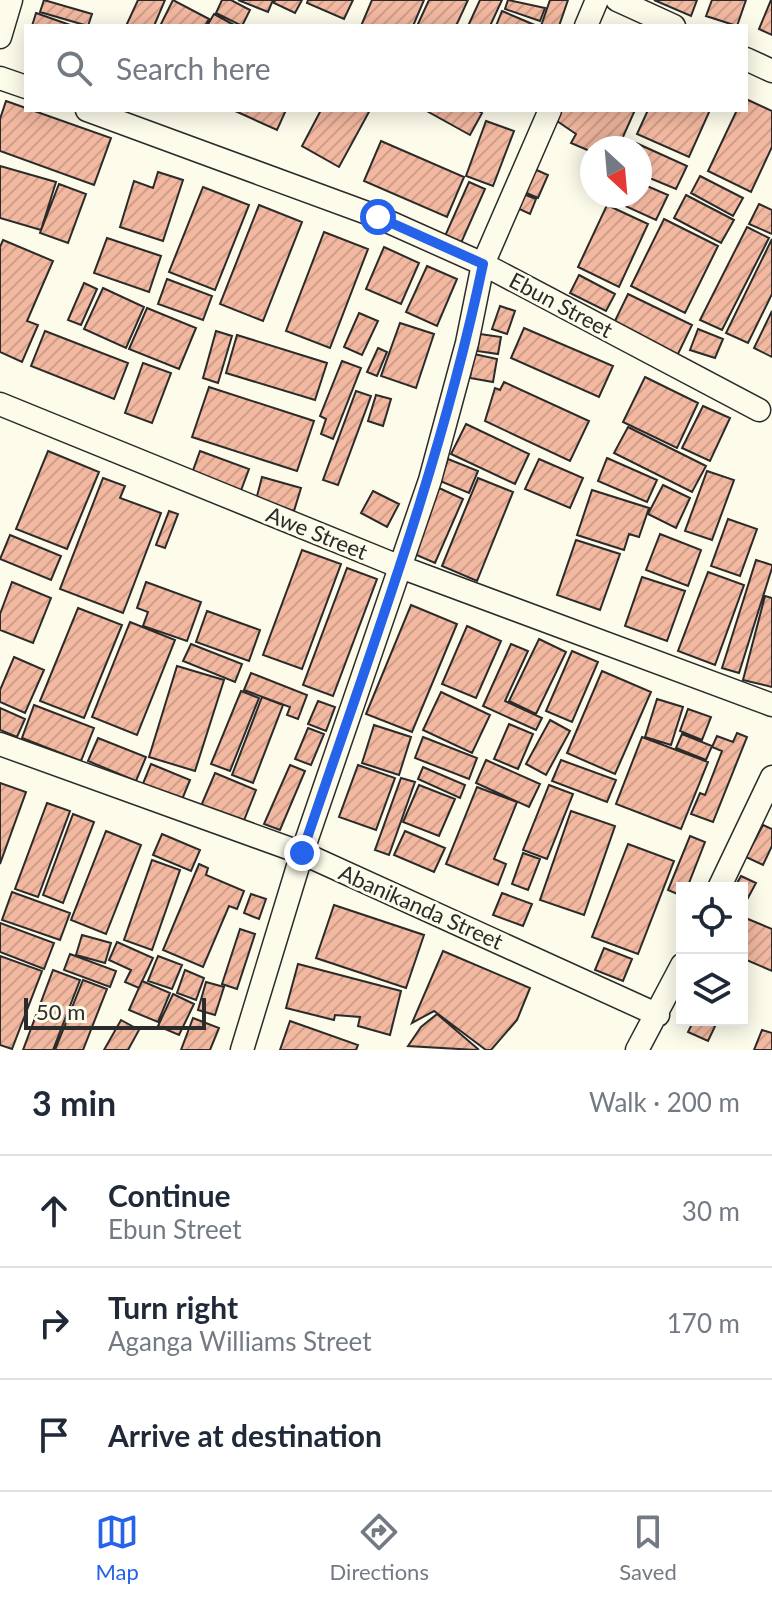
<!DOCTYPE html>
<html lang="en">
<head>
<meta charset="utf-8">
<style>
	:root { --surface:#fff; --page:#f2f2f3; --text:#1f2937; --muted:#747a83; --line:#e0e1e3; --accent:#2563eb }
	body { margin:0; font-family:Lato,sans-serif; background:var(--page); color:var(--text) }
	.controls { position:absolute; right:24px; bottom:24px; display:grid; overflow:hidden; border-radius:0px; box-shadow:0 4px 20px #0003 }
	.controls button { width:72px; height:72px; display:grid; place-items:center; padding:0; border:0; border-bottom:2px solid var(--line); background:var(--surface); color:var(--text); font:40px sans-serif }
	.compass { position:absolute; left:580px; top:136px; width:72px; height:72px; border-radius:50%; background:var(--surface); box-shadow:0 4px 20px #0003; rotate:154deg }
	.scale { position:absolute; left:24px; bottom:20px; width:182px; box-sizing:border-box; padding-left:8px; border:4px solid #2b2b2b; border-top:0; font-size:22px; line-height:28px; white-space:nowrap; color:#2b2b2b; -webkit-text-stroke:6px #fdfbea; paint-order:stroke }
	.stop { position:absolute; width:24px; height:24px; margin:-18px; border:6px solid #2563eb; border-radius:50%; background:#fff }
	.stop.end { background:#2563eb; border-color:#fff; box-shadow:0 2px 8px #0008 }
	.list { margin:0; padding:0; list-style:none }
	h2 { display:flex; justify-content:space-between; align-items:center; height:104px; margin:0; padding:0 32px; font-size:34px }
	h2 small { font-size:26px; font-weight:400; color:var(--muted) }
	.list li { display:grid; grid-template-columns:52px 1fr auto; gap:24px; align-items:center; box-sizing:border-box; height:112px; padding:0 32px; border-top:2px solid var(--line) }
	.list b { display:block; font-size:30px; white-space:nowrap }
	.list p { margin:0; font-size:26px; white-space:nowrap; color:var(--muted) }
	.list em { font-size:26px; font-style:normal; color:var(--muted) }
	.icon { flex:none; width:44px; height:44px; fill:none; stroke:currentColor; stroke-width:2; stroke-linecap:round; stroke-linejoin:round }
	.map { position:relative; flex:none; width:772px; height:1050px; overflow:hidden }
	.search { position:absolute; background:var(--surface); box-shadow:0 4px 20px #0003; left:24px; right:24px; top:24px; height:88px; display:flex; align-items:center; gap:20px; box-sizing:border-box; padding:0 28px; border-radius:0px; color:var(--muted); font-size:30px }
	.sheet { height:440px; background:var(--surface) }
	nav { display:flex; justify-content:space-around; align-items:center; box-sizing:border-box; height:112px; border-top:2px solid var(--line); background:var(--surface); font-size:22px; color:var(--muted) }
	nav a { display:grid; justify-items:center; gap:4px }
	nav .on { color:var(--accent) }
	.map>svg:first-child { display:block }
	.building { fill:url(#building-hatch); stroke:#2b2b2b; stroke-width:2 }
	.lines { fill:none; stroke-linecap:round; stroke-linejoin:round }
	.street-casing { stroke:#2b2b2b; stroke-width:25 }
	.street { stroke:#fdfbea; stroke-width:22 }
	.route { stroke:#2563eb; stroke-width:10 }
	.labels { text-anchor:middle; stroke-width:6; stroke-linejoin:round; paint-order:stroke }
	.street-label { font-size:22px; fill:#2b2b2b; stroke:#fdfbea }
</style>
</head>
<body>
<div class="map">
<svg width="772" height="1050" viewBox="0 0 772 1050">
	<defs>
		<pattern id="building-hatch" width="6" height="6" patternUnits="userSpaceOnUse" patternTransform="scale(2)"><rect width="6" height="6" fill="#f2b8a0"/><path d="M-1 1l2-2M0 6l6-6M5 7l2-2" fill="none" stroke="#d09e8a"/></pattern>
	</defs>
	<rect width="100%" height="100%" fill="#fdfbea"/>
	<!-- building -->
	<path class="building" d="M44 0 92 14 88 26 40 12Z
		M138 0H165L154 26H126Z
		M173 0 209 19 205 26H160Z
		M222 0H231L250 10 242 26 216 13Z
		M238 0H273L268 12Z
		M275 0H302L295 13 274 3Z
		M308 0H353L344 19 307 3Z
		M372 0H424L413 26H361Z
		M429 0H468L456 26H417Z
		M480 0H502L490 26H468Z
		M508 0 545 8 540 21 505 9Z
		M550 0H568L559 26H541Z
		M654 0H697L691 16Z
		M712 0H746L737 26 706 16Z
		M771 0H772V35L759 29Z
		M502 11 537 26H496Z
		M36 13 73 26H32Z
		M214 14 236 26H207Z
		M746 99 772 111V147L751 192 708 171 737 110H746Z
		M6 101 111 138 94 185 0 151V119Z
		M233 110H286L277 130Z
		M321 110H370L339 167 302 146Z
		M425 110H477L482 113 470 135Z
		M558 110H635L618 148H592V152L571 143 576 134 554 119Z
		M648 110H710L689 157 637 134Z
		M486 121 514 131 493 186 466 176Z
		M381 141 464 177 447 217 364 181Z
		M636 143 687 166 676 189 640 174V148H633Z
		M0 166 56 182 41 230 0 218Z
		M532 168 548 175 538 198 522 191Z
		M158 172 183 180 163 241 120 227 134 181 153 188Z
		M700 176 743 198 733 216 691 193Z
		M469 182 485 189 461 243 445 236Z
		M640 183 668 195 656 220 612 200 613 196H640Z
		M59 184 86 194 68 243 40 233Z
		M203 187 249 205 215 290 169 272Z
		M521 193 536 199 530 214 515 207Z
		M686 195 734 220 721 243 674 218Z
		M759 204 772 210V234L749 224Z
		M259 205 302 222 263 321 220 304Z
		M607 205 648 224 619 287 578 267Z
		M664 219 718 246 685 313 631 286Z
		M747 227 769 238 722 330 700 320Z
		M324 232 368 249 330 348 286 331Z
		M107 238 161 256 149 292 94 273Z
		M772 239V294L748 343 726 333Z
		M3 240 53 261 27 321 38 325 22 362 0 352V247Z
		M384 247 419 263 401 304 366 289Z
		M427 266 457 279 437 326 406 312Z
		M579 275 615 294 606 311 570 293Z
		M167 279 212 296 203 320 158 304Z
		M84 283 97 289 81 325 68 320Z
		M103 288 144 307 126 348 84 329Z
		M628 294 692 325 677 356 613 325Z
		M500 306 515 311 507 334 492 329Z
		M147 308 196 328 179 369 129 349Z
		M772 311V357L754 348Z
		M359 313 378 321 362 355 344 347Z
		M400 323 434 334 416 388 381 376Z
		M524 328 613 366 599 397 511 358Z
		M698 329 723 339 715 358 690 350Z
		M45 331 128 363 114 399 31 366Z
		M216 331 232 336 218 383 203 378Z
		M480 334 501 337 498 354 477 351Z
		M237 335 327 363 315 400 226 373Z
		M378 348 387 352 377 376 367 372Z
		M474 354 497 359 493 382 470 378Z
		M342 361 361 368 333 439 321 434 326 419 320 416Z
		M143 363 171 373 152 423 125 413Z
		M645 377 698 403 677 448 623 422Z
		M504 382 589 421 570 461 485 421 495 388 500 390Z
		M209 387 314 421 297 471 192 437Z
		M356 391 371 396 338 485 323 480Z
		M376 395 391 399 383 426 368 421Z
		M703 406 730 418 710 461 682 448Z
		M466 424 529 454 515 484 451 454Z
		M628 427 706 466 692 492 614 453Z
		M48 451 99 472 67 549 16 529Z
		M200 451 249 469 240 493 191 476Z
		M607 458 657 480 647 502 598 481Z
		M448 459 478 471 469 493 440 481Z
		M539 459 583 478 570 508 525 489Z
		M707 471 734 480 712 540 685 531Z
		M262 477 301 488 294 511 256 500Z
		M103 478 125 486 120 498 161 513 123 613 60 589Z
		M478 478 513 492 477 581 442 566Z
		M663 485 690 498 676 528 648 514Z
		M439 488 463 499 435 563 412 553Z
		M592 490 649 508 639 537 629 534 624 550 577 535Z
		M373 491 399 504 387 527 361 513Z
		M169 511 178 514 165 548 156 545Z
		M728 519 757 529 740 576 711 566Z
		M660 534 701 550 688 586 646 570Z
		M10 535 61 556 51 580 0 559Z
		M576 540 620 554 600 610 557 595Z
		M302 550 341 564 302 669 263 655Z
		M756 560 772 565V568L739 673 722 668Z
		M347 568 377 579 333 696 303 685Z
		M708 572 744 585 715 665 678 651Z
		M642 577 685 591 667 641 625 626Z
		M12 582 51 598 33 643 0 630V614Z
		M146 582 201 602 187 641 143 626 148 612 137 608Z
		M765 596 772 598V687L743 680Z
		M411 605 457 624 412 732 366 714Z
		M78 608 122 625 84 718 40 701Z
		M207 611 260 630 249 661 196 642Z
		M130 622 175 640 137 735 92 717Z
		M467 626 501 641 476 698 442 684Z
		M539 639 566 652 536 714 509 701Z
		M191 644 242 664 235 682 183 661Z
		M511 644 528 651 505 701 542 718 536 730 483 706Z
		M572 651 598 662 572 722 546 711Z
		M14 657 44 670 25 713 0 702V690Z
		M177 666 224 680 195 771 149 757Z
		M602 671 651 692 615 774 567 753Z
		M251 673 307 695 298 719 287 715 290 707 244 690Z
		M241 691 259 698 230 771 211 764Z
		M441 692 490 715 472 753 423 730Z
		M262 697 283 705 253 783 232 775Z
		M657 699 683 707 671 745 645 737Z
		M318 701 335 707 326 731 308 724Z
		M34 705 94 728 81 761 22 738Z
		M0 708 25 719 17 737 0 730Z
		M688 709 711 717 702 740 680 731Z
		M550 720 570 731 546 775 526 764Z
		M509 724 533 734 518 769 494 759Z
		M374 725 411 737 399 775 362 763Z
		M308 728 324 734 311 765 295 759Z
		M737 733 747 737 713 822 691 814 700 793 705 795 722 751 712 747 717 736 733 742Z
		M682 734 712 746 706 760 676 748Z
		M423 737 477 758 469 779 415 758Z
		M642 737 708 762 681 829 616 804Z
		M98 738 146 757 136 781 88 761Z
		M486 760 540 784 529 807 476 783Z
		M561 760 616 780 607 802 552 781Z
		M151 764 190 780 181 802 142 786Z
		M290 765 305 771 280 830 264 824Z
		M358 765 395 778 376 830 339 817Z
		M423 767 465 785 460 798 418 779Z
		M215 773 256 790 243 823 201 806Z
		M401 778 415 782 389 855 375 850Z
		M0 783 26 792 0 864Z
		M419 785 455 799 439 836 403 822Z
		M549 785 573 794 547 859 523 850Z
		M477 787 517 802 494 859 506 864 498 885 446 864Z
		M47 803 70 811 38 897 15 889Z
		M571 811 615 826 584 915 540 900Z
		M73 814 94 822 63 903 43 895Z
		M763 825 772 829V846L763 865 746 857Z
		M106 831 141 845 106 934 71 920Z
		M405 831 445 848 434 872 394 855Z
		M162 834 200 850 191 871 153 855Z
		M690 836 705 842 687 888H682V896L668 890Z
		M628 844 674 861 638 954 592 937Z
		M523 853 540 859 528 890 512 884Z
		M152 860 180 870 152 950 124 940Z
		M199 864 208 868 206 875 244 891 237 909 229 906 203 967 163 950Z
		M741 876 756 883 742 909V888H734Z
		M12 892 70 913 60 940 2 920Z
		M502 893 532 904 523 926 493 915Z
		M251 894 266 899 259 919 244 913Z
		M334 905 424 935 406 988 316 958Z
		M743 917 772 929V971L742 958Z
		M0 923 54 943 44 969 0 952Z
		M240 929 255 934 237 989 222 984Z
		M82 935 111 943 105 963 76 955Z
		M117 942 153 958 139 988 125 982 131 970 109 960Z
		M604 948 632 959 623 981 595 970Z
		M443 951 530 988 517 1020 491 1050H486L434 1011 412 1023Z
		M70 954 116 971 110 987 64 970Z
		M0 956 42 971 12 1049 0 1045Z
		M158 956 182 965 172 989 148 981Z
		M298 964 401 991 390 1035 358 1026 360 1017 335 1015 334 1020 286 1008Z
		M53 970 80 980 53 1050H23Z
		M185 970 204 978 196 1000 177 993Z
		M83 980 107 989 83 1050H55Z
		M142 981 170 993 158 1022 129 1010Z
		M206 982 224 987 215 1015 198 1010Z
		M173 994 194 1004 179 1035 158 1026Z
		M437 1014 478 1049 476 1050 408 1046 421 1027Z
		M193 1018 219 1028 210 1050H181Z
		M121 1020 139 1030 128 1050H104Z
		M694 1020H718L708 1041 688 1032Z
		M290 1021 358 1045 356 1050H280Z
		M762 1030 772 1033V1050H754Z"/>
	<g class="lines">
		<defs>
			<path id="street" d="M617 0 674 26
				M586 26 597 0
				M0 37 11 0
				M746 59 772 71
				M0 78 26 87
				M87 110 378 217 483 264 759 410
				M0 404 398 566 772 705
				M0 744 302 853 658 1015
				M719 888 772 777
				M242 1050 302 853 430 480 467 343 483 264 550 110
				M637 1050 682 965"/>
		</defs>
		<!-- street casing -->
		<use href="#street" class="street-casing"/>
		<!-- street -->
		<use href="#street" class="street"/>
	</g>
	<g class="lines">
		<!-- route -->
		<path class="route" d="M302 853C368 658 441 466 483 264L378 217"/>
	</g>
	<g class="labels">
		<!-- street labels -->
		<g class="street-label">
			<text transform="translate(561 305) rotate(28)" y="8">Ebun Street</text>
			<text transform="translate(317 533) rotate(22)" y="8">Awe Street</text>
			<text transform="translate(421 907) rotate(24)" y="8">Abanikanda Street</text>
		</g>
	</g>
</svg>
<div class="controls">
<button><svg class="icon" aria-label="locate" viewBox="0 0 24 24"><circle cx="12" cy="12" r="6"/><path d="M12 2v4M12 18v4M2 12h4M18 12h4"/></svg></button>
<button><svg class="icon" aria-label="layers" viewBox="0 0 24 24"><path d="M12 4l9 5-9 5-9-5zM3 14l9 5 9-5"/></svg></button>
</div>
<svg class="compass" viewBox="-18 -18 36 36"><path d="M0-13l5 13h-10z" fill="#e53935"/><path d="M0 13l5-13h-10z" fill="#747a83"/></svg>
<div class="scale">50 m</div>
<div class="stop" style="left:378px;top:217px"></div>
<div class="stop end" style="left:302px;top:853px"></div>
<div class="search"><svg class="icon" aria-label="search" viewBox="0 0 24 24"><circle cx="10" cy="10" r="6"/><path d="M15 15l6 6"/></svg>Search here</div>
</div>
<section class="sheet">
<h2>3 min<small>Walk · 200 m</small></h2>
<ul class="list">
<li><svg class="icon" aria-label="ahead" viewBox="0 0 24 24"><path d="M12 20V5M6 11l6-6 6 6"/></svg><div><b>Continue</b><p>Ebun Street</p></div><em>30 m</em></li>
<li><svg class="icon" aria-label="right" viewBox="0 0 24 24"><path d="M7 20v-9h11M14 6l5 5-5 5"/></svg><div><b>Turn right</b><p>Aganga Williams Street</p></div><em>170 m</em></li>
<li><svg class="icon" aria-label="arrive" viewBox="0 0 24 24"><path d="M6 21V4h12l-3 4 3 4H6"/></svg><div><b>Arrive at destination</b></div></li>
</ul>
</section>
<nav>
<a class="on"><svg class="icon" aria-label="map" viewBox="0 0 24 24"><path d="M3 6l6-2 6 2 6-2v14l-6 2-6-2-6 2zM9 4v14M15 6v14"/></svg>Map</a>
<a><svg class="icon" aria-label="directions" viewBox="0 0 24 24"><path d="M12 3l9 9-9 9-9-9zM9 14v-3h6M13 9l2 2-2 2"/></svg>Directions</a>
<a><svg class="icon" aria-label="saved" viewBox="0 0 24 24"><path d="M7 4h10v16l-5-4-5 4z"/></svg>Saved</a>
</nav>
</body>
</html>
